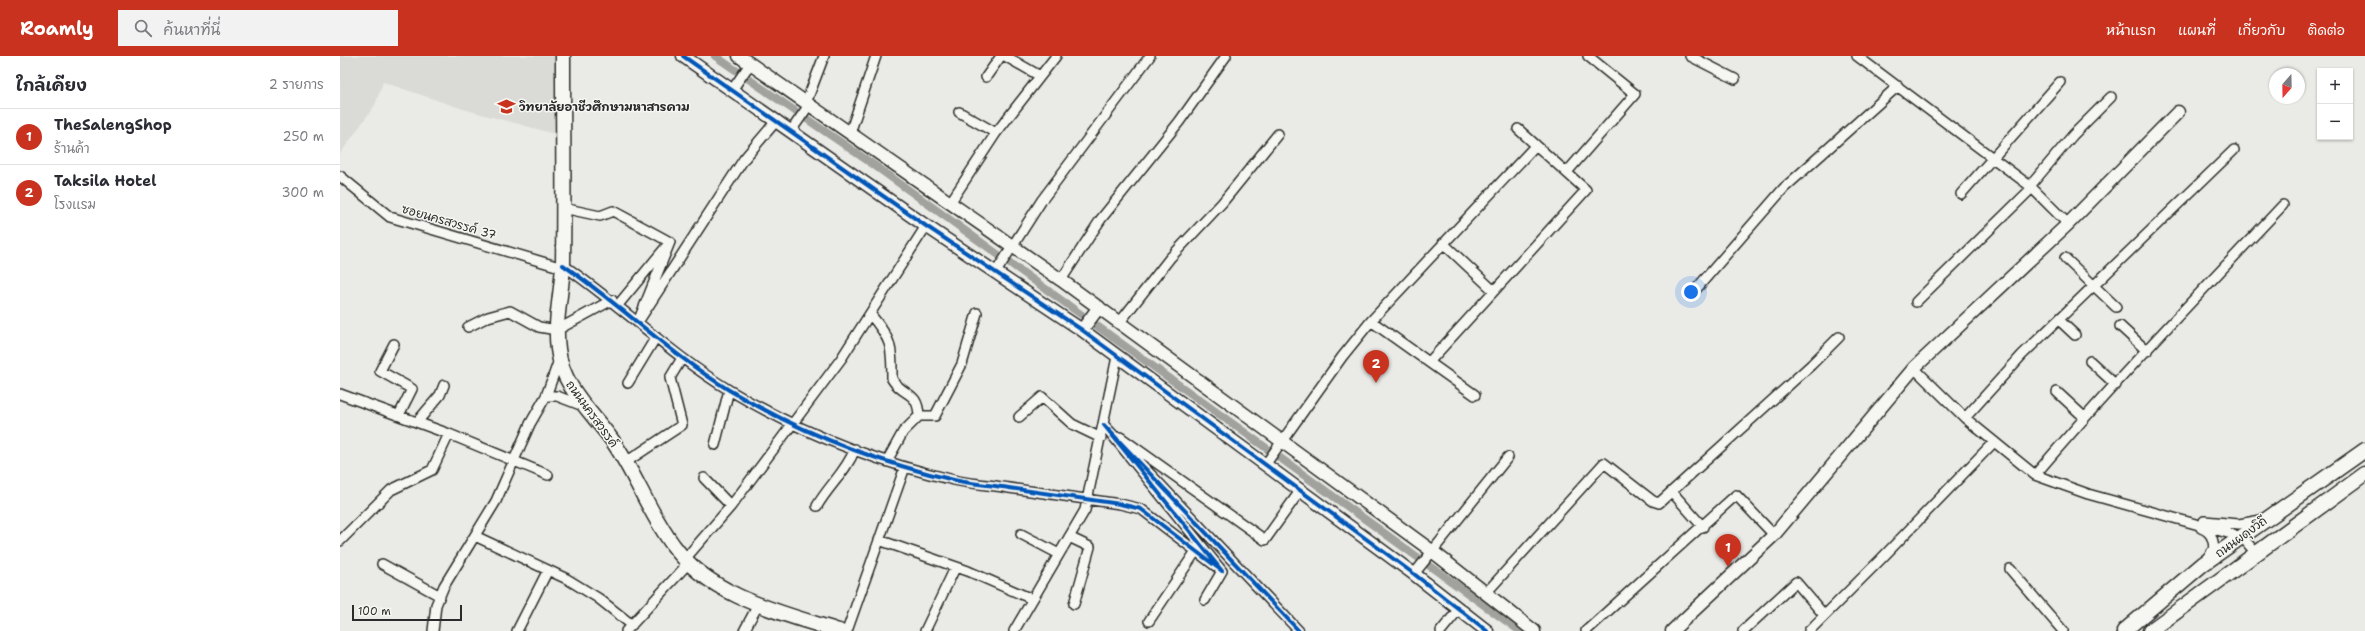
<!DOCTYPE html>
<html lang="th">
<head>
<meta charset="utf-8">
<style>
	:root { --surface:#fff; --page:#f2f2f3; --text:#2b2b33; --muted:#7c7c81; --line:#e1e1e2; --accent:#c8321e }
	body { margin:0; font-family:"Shantell Sans","Playpen Sans Thai",sans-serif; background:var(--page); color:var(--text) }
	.controls { position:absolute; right:12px; top:12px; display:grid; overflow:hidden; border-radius:0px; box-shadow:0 1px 3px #0004 }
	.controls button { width:36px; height:36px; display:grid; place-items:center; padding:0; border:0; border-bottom:1px solid var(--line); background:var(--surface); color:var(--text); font:20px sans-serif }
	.compass { position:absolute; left:1929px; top:12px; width:36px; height:36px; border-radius:50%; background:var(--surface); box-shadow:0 1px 3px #0004; rotate:200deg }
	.scale { position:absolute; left:12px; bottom:10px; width:110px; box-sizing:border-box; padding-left:4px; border:2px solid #2b2b2b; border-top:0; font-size:11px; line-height:14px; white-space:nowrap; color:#2b2b2b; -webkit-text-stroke:3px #f6f6f2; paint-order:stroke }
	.you { position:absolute; left:1351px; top:236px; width:14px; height:14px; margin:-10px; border:3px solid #fff; border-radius:50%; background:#1a73e8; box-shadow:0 0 0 6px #1a73e833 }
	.badge { display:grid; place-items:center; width:26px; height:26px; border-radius:50%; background:var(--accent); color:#fff; font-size:13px; font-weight:700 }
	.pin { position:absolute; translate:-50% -33px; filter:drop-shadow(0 1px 2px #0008) }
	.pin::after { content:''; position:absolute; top:21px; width:14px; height:12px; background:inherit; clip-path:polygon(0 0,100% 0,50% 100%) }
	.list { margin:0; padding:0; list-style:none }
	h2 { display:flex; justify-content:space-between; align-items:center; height:52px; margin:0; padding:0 16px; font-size:17px }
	h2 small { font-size:13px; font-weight:400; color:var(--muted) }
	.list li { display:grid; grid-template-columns:26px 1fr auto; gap:12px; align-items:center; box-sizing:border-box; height:56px; padding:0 16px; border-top:1px solid var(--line) }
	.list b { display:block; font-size:15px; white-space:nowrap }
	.list p { margin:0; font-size:13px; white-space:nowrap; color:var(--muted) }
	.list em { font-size:13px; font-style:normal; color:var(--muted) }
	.icon { flex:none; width:22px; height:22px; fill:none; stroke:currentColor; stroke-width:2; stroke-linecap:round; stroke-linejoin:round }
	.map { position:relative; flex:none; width:2025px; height:575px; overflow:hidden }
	header { display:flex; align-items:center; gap:24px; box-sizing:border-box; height:56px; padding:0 20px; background:var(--accent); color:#fff }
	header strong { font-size:19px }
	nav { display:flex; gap:22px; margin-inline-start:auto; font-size:14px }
	.search { width:280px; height:36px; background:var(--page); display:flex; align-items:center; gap:10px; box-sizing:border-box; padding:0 14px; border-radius:0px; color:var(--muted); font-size:15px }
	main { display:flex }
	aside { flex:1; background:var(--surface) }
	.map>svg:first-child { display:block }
	.built { fill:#dadad6 }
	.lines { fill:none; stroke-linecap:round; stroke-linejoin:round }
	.canal { stroke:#a1a19e; stroke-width:8 }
	.street-casing { stroke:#2b2b2b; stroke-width:12 }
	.secondary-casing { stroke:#2b2b2b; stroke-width:15 }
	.primary-casing { stroke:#2b2b2b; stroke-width:17 }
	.street { stroke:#f6f6f2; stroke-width:9 }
	.secondary { stroke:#f6f6f2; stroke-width:12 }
	.primary { stroke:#f6f6f2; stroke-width:14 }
	.cycleway-casing { stroke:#f6f6f2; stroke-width:6 }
	.cycleway { stroke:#0057b8; stroke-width:4 }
	.labels { text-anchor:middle; stroke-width:3; stroke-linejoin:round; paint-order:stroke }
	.poi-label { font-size:12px; font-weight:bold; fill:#2b2b2b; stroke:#f6f6f2; text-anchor:start }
	.street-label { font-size:12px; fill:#2b2b2b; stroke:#f6f6f2 }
</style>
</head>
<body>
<header>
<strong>Roamly</strong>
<div class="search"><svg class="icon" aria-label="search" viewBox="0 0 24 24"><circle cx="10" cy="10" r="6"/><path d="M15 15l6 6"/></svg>ค้นหาที่นี่</div>
<nav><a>หน้าแรก</a><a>แผนที่</a><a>เกี่ยวกับ</a><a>ติดต่อ</a></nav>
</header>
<main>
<aside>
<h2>ใกล้เคียง<small>2 รายการ</small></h2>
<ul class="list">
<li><span class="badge">1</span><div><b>TheSalengShop</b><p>ร้านค้า</p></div><em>250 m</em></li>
<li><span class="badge">2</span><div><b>Taksila Hotel</b><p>โรงแรม</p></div><em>300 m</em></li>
</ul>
</aside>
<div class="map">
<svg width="2025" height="575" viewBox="0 0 2025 575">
	<rect width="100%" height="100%" fill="#eaeae6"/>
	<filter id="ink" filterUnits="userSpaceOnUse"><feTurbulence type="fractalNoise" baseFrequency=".025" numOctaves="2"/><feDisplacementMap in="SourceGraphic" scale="8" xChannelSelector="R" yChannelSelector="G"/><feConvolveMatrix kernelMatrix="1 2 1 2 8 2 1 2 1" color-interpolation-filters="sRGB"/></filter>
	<g filter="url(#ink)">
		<!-- built -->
		<path class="built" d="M0 0H215V78L123 53 43 26 35 49 0 98Z"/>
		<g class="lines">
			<!-- canal -->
			<path class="canal" d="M375 0 534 109 1180 575"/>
			<defs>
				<path id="street" d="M665 0 700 20
					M1350 0 1395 23
					M1517 0 1690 130 1728 168
					M646 21 661 0
					M392 34 410 8
					M466 47 484 0
					M619 56 656 77
					M451 75 469 49
					M510 77 536 0
					M1227 116 1295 38 1248 0
					M0 120 50 161 223 212
					M1690 130 1733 79 1771 41
					M1621 138 1720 26
					M610 147 656 77 716 0
					M223 152 260 160 273 155 330 186
					M1103 187 1154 235
					M1725 202 1776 251
					M223 209C281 249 330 298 389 334 458 375 536 406 614 424 632 428 651 429 669 432 706 437 743 443 780 448L801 453 882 515 764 369 959 575
					M656 216 702 144 810 0
					M721 224 761 163 839 66 886 0
					M1351 239 1444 132 1558 30
					M1576 246 1692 132
					M278 249 330 186 298 266 404 103 437 64
					M530 258C552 284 552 290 552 323 563 341 578 334 579 360
					M1719 264 1735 279
					M1031 265 1135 339
					M780 266 830 202 882 147 938 78
					M1780 270 1807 295
					M128 271 148 261 170 255 199 271 217 274 272 244
					M54 288 40 315 72 333 59 359
					M1090 305 1246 134 1178 73
					M1750 305 1776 329
					M1574 312 1625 362 1695 419 1748 438 1902 481 1916 497
					M288 327 316 281
					M1717 336 1744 361
					M0 338 109 378 208 419
					M206 340H217L243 350
					M679 361 702 341 732 368 761 382
					M1625 362 1682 299 1894 94
					M77 366 100 339 104 329
					M780 381 925 484 960 435
					M375 389 389 334
					M547 405 563 376 579 360H595L622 308 637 257
					M286 406 342 369 330 322 342 302
					M925 409 1002 301 1031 265 1196 89
					M1695 419C1774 326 1859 238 1943 149
					M364 422 391 450
					M1332 436 1363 471
					M477 450C489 429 506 416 515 393
					M1864 465 1899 468 1921 464
					M1861 472C1871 476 1873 482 1874 492L1868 501
					M681 478 719 498
					M135 480 227 523 258 542 292 569
					M729 481 750 491 734 548
					M539 484 628 515 692 543
					M0 485 51 434 92 414 109 378
					M42 508 100 540
					M1670 513 1723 575
					M1074 518 1168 401
					M1146 537 1264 407 1313 445 1319 447 1471 309 1499 281
					M865 544 882 515
					M809 565 856 495
					M93 575 96 549 104 530 156 445 190 368 206 340 219 304
					M177 575 208 514
					M286 575 344 512V504L391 450 501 303 586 170
					M404 575 419 547
					M507 575 565 411
					M585 575 615 512
					M674 575 745 454 777 301
					M1101 575 1119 553
					M1246 575 1396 439 1434 479
					M1403 575 1456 526 1484 559
					M1469 575 1541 503 1653 387"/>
				<path id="secondary" d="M343 0 586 170 742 274 1074 518 1147 575
					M399 0 721 224 1092 495 1194 575
					M742 274 759 251
					M1332 575 1434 479 1574 312 1728 168 1838 56"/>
				<path id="primary" d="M223 0C223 69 224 139 223 208 222 236 214 265 218 293 222 331 251 355 272 384 295 417 309 457 333 489 370 541 442 557 499 575
					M1784 575 1863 508 2025 394
					M1810 575 2025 418"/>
			</defs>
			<!-- street casing -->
			<use href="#street" class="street-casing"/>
			<!-- secondary casing -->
			<use href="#secondary" class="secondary-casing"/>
			<!-- primary casing -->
			<use href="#primary" class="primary-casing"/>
			<!-- street -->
			<use href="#street" class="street"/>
			<!-- secondary -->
			<use href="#secondary" class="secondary"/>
			<!-- primary -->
			<use href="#primary" class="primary"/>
			<defs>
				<path id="cycleway" d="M343 0 586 170 742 274 1074 518 1147 575
					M223 209C281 249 330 298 389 334 458 375 536 406 614 424 632 428 651 429 669 432 706 437 743 443 780 448L801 453 882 515 764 369 959 575"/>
			</defs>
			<!-- cycleway casing -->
			<use href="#cycleway" class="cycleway-casing"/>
			<!-- cycleway -->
			<use href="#cycleway" class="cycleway"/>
		</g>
	</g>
	<!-- icons -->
	<defs>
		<symbol id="university-bare" viewBox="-9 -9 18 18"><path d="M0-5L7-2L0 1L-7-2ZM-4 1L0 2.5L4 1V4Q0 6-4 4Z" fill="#c8321e" stroke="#f6f6f2" stroke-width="2.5" paint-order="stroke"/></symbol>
	</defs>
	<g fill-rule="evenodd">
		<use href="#university-bare" x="154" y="38" width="25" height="25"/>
	</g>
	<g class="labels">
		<!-- poi labels -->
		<g class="poi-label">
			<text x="179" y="55">วิทยาลัยอาชีวศึกษามหาสารคาม</text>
		</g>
		<!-- street labels -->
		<g class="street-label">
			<text transform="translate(109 166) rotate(16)" y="4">ซอยนครสวรรค์ 37</text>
			<text transform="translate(252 358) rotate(54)" y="4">ถนนนครสวรรค์</text>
			<text transform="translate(1901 481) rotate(-36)" y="4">ถนนผดุงวิถี</text>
		</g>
	</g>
</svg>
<div class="controls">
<button>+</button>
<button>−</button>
</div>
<svg class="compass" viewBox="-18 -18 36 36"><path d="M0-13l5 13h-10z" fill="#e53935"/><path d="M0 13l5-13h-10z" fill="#7c7c81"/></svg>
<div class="scale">100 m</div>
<div class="you"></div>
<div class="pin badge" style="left:1388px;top:511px">1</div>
<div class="pin badge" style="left:1036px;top:327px">2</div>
</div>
</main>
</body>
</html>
